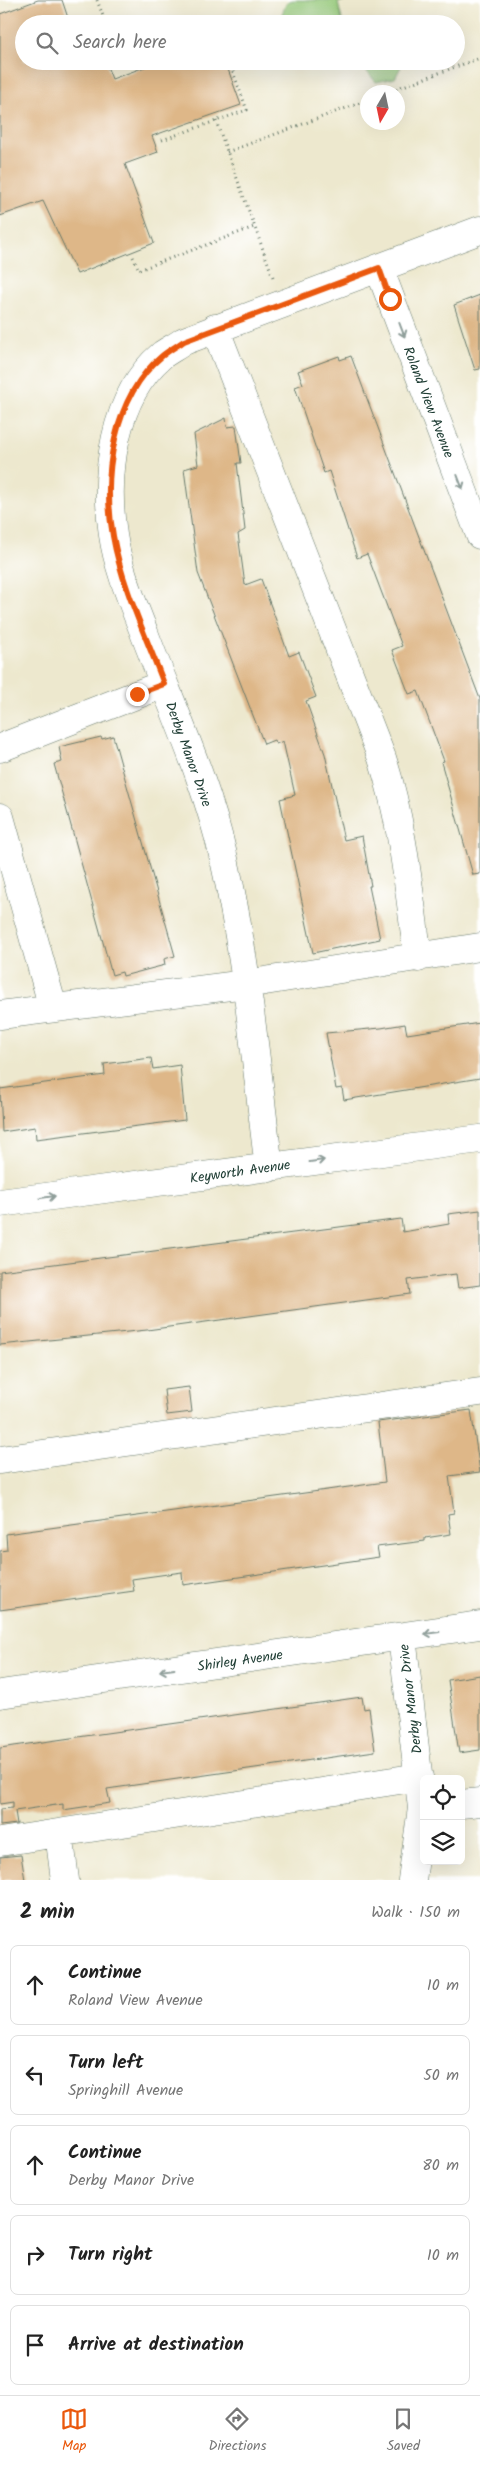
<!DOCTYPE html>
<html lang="en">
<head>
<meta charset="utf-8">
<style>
	:root { --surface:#fff; --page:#f6f6f6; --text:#222; --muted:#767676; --line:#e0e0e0; --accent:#ea580c }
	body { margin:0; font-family:Kalam,sans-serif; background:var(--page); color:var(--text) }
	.controls { position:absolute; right:15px; bottom:15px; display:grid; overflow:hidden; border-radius:8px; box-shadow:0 5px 20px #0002 }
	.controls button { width:45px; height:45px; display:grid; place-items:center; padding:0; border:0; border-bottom:1px solid var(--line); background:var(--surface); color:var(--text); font:25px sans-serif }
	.compass { position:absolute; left:360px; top:85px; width:45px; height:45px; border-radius:50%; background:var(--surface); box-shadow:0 5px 20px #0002; rotate:189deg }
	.stop { position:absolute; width:15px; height:15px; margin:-11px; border:4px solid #ea580c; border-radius:50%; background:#fff }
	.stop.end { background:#ea580c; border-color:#fff; box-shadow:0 1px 5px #0008 }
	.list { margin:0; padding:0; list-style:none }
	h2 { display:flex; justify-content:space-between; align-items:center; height:65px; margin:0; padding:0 20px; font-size:21px }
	h2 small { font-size:16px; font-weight:400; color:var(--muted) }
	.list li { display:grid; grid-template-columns:32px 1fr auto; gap:15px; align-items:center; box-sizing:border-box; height:80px; margin:0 10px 10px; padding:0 10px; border:1px solid var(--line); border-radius:8px }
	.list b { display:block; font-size:19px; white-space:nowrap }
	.list p { margin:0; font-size:16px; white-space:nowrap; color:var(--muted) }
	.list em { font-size:16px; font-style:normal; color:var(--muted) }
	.icon { flex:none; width:28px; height:28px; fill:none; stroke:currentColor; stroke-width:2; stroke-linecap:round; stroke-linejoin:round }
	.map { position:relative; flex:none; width:480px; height:1880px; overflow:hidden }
	.search { position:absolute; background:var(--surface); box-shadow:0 5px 20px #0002; left:15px; right:15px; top:15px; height:55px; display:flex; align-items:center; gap:12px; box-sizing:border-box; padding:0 18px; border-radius:28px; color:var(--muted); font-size:19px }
	.sheet { height:515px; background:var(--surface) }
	nav { display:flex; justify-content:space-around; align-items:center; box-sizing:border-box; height:70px; border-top:1px solid var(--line); background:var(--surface); font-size:14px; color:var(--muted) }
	nav a { display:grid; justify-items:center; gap:2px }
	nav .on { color:var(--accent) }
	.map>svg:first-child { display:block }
	.green { fill:#94c878; stroke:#5a8256 }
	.building { fill:#deb788 }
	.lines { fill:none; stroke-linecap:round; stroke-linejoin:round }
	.minor-casing { stroke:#67796a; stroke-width:29 }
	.path { stroke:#67796a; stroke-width:3; stroke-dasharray:1 4; stroke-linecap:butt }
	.minor { stroke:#fff; stroke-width:28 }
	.oneway { stroke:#8f9e9a }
	.route { stroke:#ea580c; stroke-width:6 }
	.labels { text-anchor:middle; stroke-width:4.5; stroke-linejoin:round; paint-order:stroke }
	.street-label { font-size:14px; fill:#1f3d34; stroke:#fff }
</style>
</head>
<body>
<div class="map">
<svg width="480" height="1880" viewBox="0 0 480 1880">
	<rect width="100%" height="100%" fill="#fff"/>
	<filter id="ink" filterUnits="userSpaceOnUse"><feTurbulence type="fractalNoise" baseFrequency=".02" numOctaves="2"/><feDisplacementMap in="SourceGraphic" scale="10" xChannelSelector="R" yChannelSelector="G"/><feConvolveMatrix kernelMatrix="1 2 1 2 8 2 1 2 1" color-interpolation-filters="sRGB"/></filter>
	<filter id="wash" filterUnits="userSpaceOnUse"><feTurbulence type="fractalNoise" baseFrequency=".0096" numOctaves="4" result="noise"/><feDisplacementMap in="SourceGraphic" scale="20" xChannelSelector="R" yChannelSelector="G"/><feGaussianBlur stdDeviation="1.12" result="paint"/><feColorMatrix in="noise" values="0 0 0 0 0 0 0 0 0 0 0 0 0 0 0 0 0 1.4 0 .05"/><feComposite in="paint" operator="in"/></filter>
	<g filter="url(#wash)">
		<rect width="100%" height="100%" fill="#ede8ce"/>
		<!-- green -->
		<path class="green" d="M293 0H346L338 3 343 24H280L279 21 287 2Z
			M364 61H404L395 78 376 82 363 67Z"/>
		<g id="blocks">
			<!-- building -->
			<path class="building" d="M38 0H62L70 24H24V61H105L112 79 161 61H225L241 105 152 136 158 152 125 164 154 243 77 274 43 201 0 216V14Z
				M480 295V369L475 370 454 305Z
				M339 356 340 360 351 356 480 699V874L473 875 441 762 444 761 418 691 409 694 392 650 402 646 392 620 367 554 357 558 329 471 324 473 295 387 303 384 298 371Z
				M226 418 227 427 236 426 241 463H237L245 530 238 534 245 585 261 579 289 656 299 652 316 697 306 701 325 754 344 840 362 836 371 886H369L380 939 313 953 280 799 295 795 283 741 276 744 274 740 264 744 198 573 184 469 198 465 194 434Z
				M113 736 175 956 164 959 165 965 123 976 122 972 112 975 54 764 62 762 59 747 101 737 102 739Z
				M480 1023V1078L344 1100 342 1088 336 1089 326 1033 381 1028 405 1024 407 1034Z
				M151 1058 153 1069 180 1065 185 1120 36 1139 35 1127 2 1132 0 1089 105 1075 104 1064Z
				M480 1210V1285L458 1288 456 1274 408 1280 410 1294 147 1330 0 1345V1271L401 1219 403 1232 449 1224 448 1214Z
				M189 1387 192 1412 167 1415 164 1390Z
				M471 1410 480 1472 449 1476 454 1513 448 1514 451 1534 425 1538V1541L377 1547 379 1557 183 1585 182 1572 132 1579 134 1591 0 1610V1551L7 1550 6 1534 385 1482 378 1422Z
				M480 1675V1750L459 1753 448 1680Z
				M362 1697 364 1709 369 1708 375 1751 107 1789 110 1803 63 1810V1804L15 1811 17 1824 0 1826V1809L13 1808V1802L0 1804V1748Z
				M21 1855 25 1880H0V1857Z"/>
		</g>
	</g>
	<g filter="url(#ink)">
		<use href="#blocks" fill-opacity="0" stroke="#67796a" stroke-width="1"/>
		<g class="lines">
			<defs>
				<path id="minor" d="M379 268 480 535
					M215 328 382 758C403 823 409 891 418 958
					M0 748 164 684
					M0 817 53 1008
					M0 1015 246 984 480 947
					M269 1168C256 1065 247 960 224 859 207 783 172 707 145 635 133 603 118 569 113 535 104 474 113 397 162 355 169 350 177 346 184 341L480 230
					M0 1203 480 1139
					M0 1460 480 1392
					M402 1637 422 1808 412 1880
					M0 1694 480 1625
					M461 1804 480 1802
					M59 1833 65 1880
					M0 1842 419 1777"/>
			</defs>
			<!-- minor casing -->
			<use href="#minor" class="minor-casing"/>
			<!-- path -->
			<path class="path" d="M97 0 106 24
				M120 61 121 63 127 61
				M387 92 480 58
				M216 121 273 277
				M162 140 247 110 229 61
				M227 152 368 100
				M133 257 139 270 254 227"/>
			<!-- minor -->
			<use href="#minor" class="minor"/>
		</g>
		<!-- one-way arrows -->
		<defs><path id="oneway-shaft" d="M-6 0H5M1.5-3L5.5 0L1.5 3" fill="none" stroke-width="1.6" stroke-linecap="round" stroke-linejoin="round" transform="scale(1.25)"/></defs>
		<g class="oneway">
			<use href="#oneway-shaft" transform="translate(402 330) rotate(69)"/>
			<use href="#oneway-shaft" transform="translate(460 482) rotate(69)"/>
			<use href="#oneway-shaft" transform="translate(317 1161) rotate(-8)"/>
			<use href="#oneway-shaft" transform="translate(48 1197) rotate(-8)"/>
			<use href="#oneway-shaft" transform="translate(432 1633) rotate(172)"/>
			<use href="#oneway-shaft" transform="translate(167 1670) rotate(172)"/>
		</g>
	</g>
	<g class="lines" filter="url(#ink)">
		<!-- route -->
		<path class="route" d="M137 694 164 684C146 636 122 587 113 536 102 476 113 397 162 356 169 350 177 346 184 341L379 268 390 299"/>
	</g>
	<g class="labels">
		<!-- street labels -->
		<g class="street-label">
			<text transform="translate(429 402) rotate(69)" y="5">Roland View Avenue</text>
			<text transform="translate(189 754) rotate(70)" y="5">Derby Manor Drive</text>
			<text transform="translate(240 1171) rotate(-8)" y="5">Keyworth Avenue</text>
			<text transform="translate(240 1660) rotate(-8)" y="5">Shirley Avenue</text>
			<text transform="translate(410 1699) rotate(-97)" y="5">Derby Manor Drive</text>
		</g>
	</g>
</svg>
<div class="controls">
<button><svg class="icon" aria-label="locate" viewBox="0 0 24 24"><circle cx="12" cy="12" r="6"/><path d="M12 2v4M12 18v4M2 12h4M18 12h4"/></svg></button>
<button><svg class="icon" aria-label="layers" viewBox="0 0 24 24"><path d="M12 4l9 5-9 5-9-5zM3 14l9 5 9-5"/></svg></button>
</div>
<svg class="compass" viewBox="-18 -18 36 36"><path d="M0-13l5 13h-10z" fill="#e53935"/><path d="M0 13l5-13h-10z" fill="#767676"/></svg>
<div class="stop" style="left:390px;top:299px"></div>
<div class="stop end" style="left:137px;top:694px"></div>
<div class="search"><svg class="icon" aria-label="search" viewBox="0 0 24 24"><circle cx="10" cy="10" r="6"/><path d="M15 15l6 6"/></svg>Search here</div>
</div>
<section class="sheet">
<h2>2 min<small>Walk · 150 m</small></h2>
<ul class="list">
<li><svg class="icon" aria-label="ahead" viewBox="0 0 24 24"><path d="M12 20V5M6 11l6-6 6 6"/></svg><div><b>Continue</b><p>Roland View Avenue</p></div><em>10 m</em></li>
<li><svg class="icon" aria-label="left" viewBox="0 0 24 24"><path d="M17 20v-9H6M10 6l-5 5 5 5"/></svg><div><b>Turn left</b><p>Springhill Avenue</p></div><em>50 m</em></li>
<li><svg class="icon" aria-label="ahead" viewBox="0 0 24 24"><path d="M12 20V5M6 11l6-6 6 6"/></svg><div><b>Continue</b><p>Derby Manor Drive</p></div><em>80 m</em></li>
<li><svg class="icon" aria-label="right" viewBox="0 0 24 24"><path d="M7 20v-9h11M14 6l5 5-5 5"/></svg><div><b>Turn right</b></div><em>10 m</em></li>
<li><svg class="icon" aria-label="arrive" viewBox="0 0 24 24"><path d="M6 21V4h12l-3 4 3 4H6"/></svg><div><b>Arrive at destination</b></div></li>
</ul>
</section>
<nav>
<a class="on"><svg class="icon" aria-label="map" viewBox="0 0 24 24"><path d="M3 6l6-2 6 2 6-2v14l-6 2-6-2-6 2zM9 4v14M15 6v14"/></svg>Map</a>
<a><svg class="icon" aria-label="directions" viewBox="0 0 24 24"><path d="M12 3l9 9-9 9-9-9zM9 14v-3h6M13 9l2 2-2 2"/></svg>Directions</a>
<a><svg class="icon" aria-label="saved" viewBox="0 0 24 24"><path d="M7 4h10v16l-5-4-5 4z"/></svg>Saved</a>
</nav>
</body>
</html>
